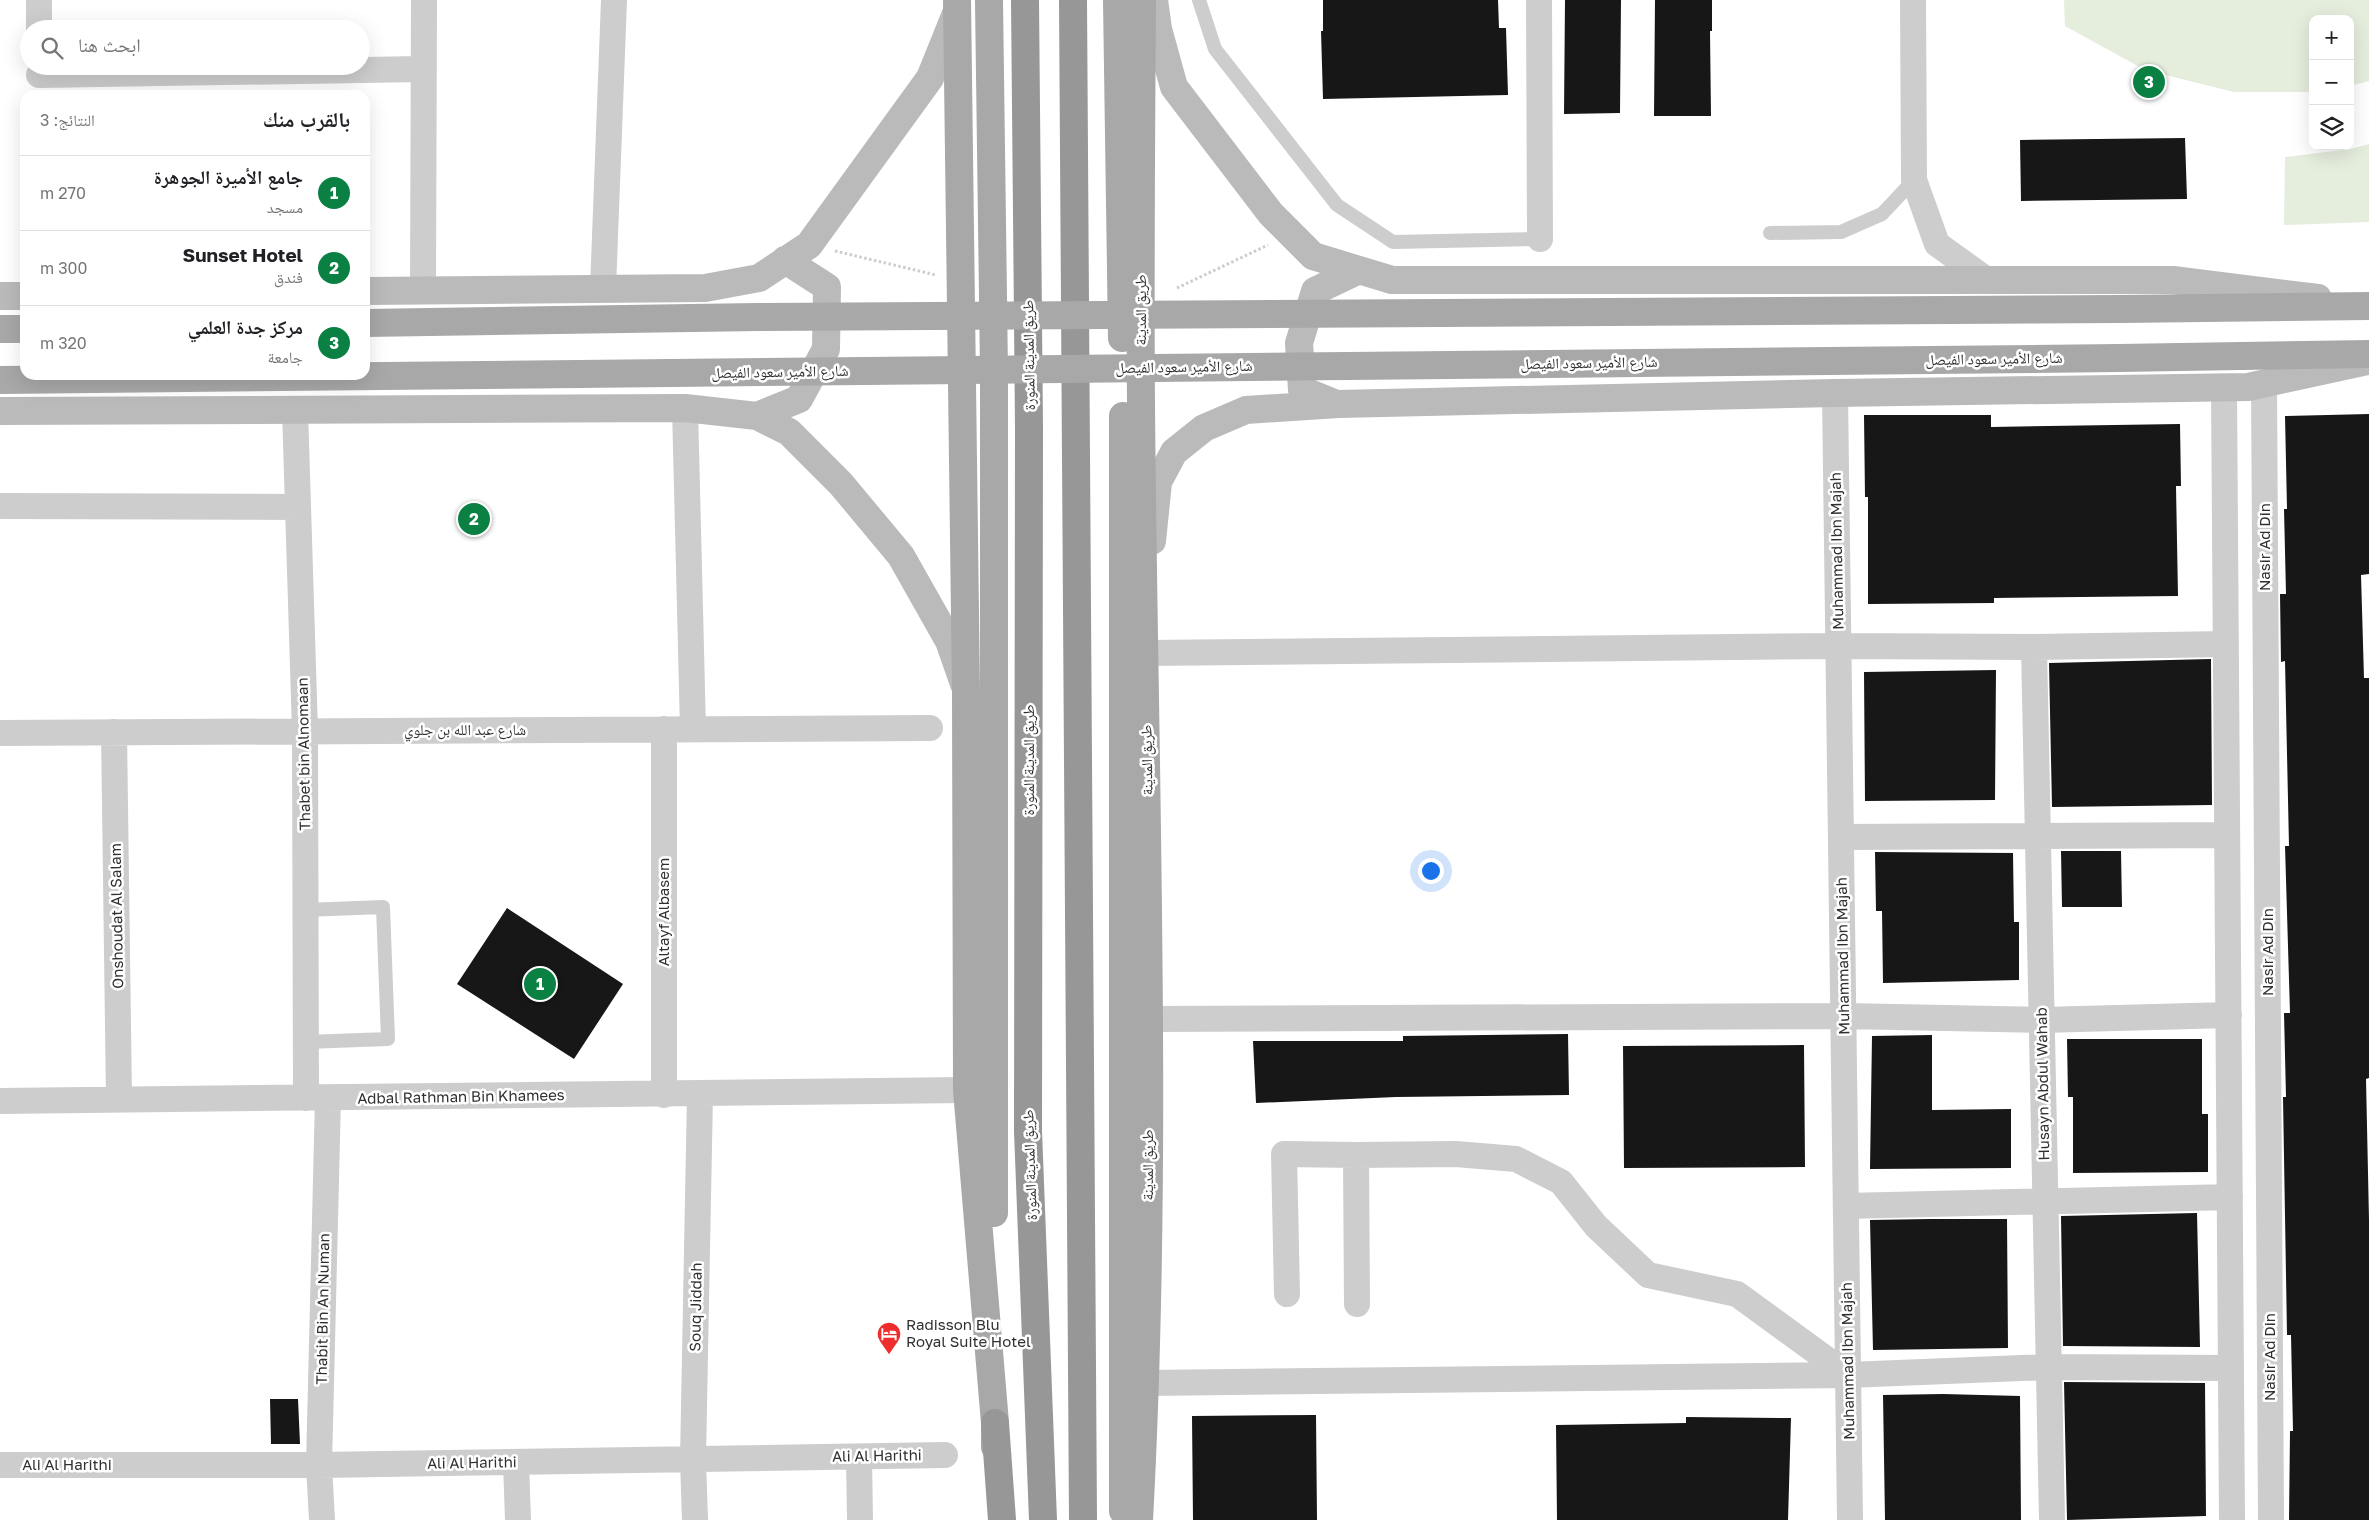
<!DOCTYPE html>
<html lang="ar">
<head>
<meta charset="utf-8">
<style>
	:root { --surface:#fff; --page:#f6f6f6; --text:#202124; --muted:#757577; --line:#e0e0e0; --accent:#0b8043 }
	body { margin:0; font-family:"Golos Text","Noto Naskh Arabic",sans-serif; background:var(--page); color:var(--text); direction:rtl }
	.controls { position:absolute; right:15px; top:15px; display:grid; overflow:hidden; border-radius:10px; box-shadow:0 5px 20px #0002 }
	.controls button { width:45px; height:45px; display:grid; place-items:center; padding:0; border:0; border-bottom:1px solid var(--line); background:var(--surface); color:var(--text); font:25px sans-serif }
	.you { position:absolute; left:1430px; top:870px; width:18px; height:18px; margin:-12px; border:4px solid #fff; border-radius:50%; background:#1a73e8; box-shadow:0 0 0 8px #1a73e833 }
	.badge { display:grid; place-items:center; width:32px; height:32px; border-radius:50%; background:var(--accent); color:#fff; font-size:16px; font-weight:700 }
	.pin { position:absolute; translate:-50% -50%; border:2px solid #fff; box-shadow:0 1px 5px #0006 }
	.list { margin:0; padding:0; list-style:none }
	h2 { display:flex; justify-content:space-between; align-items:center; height:65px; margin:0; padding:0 20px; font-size:21px }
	h2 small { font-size:16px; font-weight:400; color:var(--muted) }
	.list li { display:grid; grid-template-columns:32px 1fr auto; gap:15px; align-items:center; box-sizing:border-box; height:75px; padding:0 20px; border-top:1px solid var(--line) }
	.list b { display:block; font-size:19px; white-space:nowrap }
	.list p { margin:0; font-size:16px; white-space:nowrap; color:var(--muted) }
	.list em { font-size:16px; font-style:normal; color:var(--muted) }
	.icon { flex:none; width:28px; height:28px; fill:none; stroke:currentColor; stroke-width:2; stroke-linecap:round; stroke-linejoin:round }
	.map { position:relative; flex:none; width:2369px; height:1520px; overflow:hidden; direction:ltr }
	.search { position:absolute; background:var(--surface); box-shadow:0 5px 20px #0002; left:20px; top:20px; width:350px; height:55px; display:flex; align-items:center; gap:12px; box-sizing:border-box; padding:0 18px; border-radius:28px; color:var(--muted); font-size:19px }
	.panel { position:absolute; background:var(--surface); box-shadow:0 5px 20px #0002; left:20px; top:90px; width:350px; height:290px; border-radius:15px; direction:rtl }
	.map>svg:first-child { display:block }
	.green { fill:#e5eddd }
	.building { fill:#171717 }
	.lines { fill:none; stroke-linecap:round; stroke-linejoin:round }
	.path { stroke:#cdcdcd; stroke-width:3; stroke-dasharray:2.5 2.5; stroke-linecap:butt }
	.lane { stroke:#cdcdcd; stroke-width:14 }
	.street { stroke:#cdcdcd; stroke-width:26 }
	.secondary { stroke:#bababa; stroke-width:28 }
	.primary { stroke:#a8a8a8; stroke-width:28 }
	.highway { stroke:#979797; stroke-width:28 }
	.primary-bridge { stroke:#a8a8a8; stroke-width:28 }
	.labels { text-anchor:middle; stroke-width:5; stroke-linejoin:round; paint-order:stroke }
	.street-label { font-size:15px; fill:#303030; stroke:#fff }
	.poi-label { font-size:15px; fill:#303030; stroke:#fff; text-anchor:start }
</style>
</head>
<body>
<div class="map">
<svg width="2369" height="1520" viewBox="0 0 2369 1520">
	<rect width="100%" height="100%" fill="#fff"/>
	<!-- green -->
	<path class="green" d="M2064 0H2369V81L2350 86V19H2313V92H2234L2145 70 2065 26Z
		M2369 144V222L2284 225 2285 157 2350 149Z"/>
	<!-- building -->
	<path class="building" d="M1323 0H1498L1499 28H1506L1508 95 1323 99 1321 31H1323Z
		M1565 0H1621L1620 113 1564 114Z
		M1655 0H1712V31H1710L1711 116H1654Z
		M2185 138 2187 199 2021 201 2020 140Z
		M2369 414V574L2361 575 2364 678H2369V1078L2366 1079 2369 1220V1520H2289L2290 1431H2293L2291 1335H2287L2283 1097H2286L2284 1013H2290L2285 846H2289L2285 661 2281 662 2280 594H2286L2284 509H2287L2285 416Z
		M1864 415H1991V427L2180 424 2181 486H2176L2178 596 1994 598V603L1868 604V497H1865Z
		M2211 659 2212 805 2052 807 2049 663Z
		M1996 670 1995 800 1865 801 1864 672Z
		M2061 851H2121L2122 907H2062Z
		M1875 852 2013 853 2014 922H2019V980L1883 983 1882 911H1876Z
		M507 908 623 984 574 1059 457 984Z
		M1568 1034 1569 1095 1396 1097 1256 1103 1253 1041H1403V1036Z
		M1932 1035V1110L2011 1109V1168L1870 1169 1872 1036Z
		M2067 1039H2202V1114H2208V1172L2073 1173V1097H2068Z
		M1804 1045 1805 1167 1624 1168 1623 1046Z
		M2197 1213 2200 1347 2063 1346 2061 1216Z
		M1930 1219H2007L2008 1348 1873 1350 1870 1220Z
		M2064 1382 2205 1383 2206 1516 2067 1520Z
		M1943 1394 2020 1396 2021 1520H1885L1883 1395Z
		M270 1399H298L300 1444H271Z
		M1316 1415 1317 1520H1193L1192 1416Z
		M1686 1417 1791 1418 1788 1520H1557L1556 1425 1686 1423Z"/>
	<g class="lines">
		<!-- path -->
		<path class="path" d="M835 251 936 275
			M1177 288 1268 245"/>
		<!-- lane -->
		<path class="lane" d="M1199 0 1215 49 1337 205 1393 242 1540 239
			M1770 233 1841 232 1882 214 1914 180
			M305 910 383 907 388 1039 306 1042"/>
		<!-- street -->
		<path class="street" d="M1539 0 1540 239
			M1913 0 1914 180 1937 244 1987 280
			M39 29V0
			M39 75 423 69
			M603 289 614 0
			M423 290 424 0
			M2264 383 2271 1520
			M2224 387 2232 1520
			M1835 393 1850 1520
			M685 408 693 729
			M295 410 305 731 306 1098
			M0 506 298 507
			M2034 647 2052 1520
			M1146 653 1839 646 2034 647 2226 644
			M664 729V1095
			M114 732 119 1099
			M0 733 930 728
			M1841 837 2227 835
			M1149 1019 1844 1016 2042 1020 2229 1015
			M0 1101 967 1090
			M1846 1206 2230 1197
			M1287 1294 1284 1154 1356 1155
			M1357 1304 1356 1155 1456 1154 1516 1159 1561 1182 1596 1226 1648 1275 1737 1294 1848 1375
			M1146 1383 1848 1375 2049 1367 2231 1368
			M859 1457 860 1520
			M516 1462 518 1520
			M0 1465H319L945 1455
			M322 1520 319 1465 328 1098
			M695 1520 693 1459 700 1094"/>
		<!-- secondary -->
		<path class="secondary" d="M1154 0 1158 29 1174 87 1271 214 1313 256 1392 280H2173L2318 298
			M365 291 705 288 759 278 809 245 930 78 957 11
			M0 296H25
			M1334 403 1302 390 1299 343 1315 291 1359 270
			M0 411 685 408 757 416 789 432 841 484 901 556 949 641 964 684
			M757 416 799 399 826 349 827 287 785 260
			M1152 541 1158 482 1174 452 1204 428 1246 410 1338 404 1835 393 2248 387 2367 361"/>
		<!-- primary -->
		<path class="primary" d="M957 0 966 691 967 1090 995 1423V1447
			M989 0 994 371V1213
			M1117 0 1122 338
			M2120 309 2369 306
			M0 329H25
			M2119 358 2369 354
			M1123 1511V416
			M1139 1520C1159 1149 1144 777 1141 405 1140 270 1141 135 1142 0"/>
		<!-- highway -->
		<path class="highway" d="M1025 0 1029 428 1028 1131 1043 1520
			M1073 0 1083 1520
			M995 1423 1002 1520"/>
		<!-- primary-bridge -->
		<path class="primary-bridge" d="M365 323 758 317 2120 309
			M0 380 2119 358"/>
	</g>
	<!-- icons -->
	<defs>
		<symbol id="hotel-pin" viewBox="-11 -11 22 30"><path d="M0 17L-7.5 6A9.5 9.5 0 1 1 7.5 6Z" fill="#ed2e2c" stroke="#fff"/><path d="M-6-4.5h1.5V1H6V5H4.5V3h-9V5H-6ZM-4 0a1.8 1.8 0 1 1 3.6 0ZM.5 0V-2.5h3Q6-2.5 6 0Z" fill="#fff"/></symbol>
	</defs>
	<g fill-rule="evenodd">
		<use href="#hotel-pin" x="875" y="1320" width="28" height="38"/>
	</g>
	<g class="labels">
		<!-- street labels -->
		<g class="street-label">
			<text transform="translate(1141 310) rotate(-90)" y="5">طريق المدينة</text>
			<text transform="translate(1029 355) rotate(-91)" y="5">طريق المدينة المنورة</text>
			<text transform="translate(1994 359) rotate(-1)" y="5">شارع الأمير سعود الفيصل</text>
			<text transform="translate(1589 363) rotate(-1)" y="5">شارع الأمير سعود الفيصل</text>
			<text transform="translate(1184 367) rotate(-1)" y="5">شارع الأمير سعود الفيصل</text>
			<text transform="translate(780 372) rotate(-1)" y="5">شارع الأمير سعود الفيصل</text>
			<text transform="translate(2265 547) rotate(-90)" y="5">Nasir Ad Din</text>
			<text transform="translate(1837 551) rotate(-91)" y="5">Muhammad Ibn Majah</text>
			<text x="465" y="735">شارع عبد الله بن جلوي</text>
			<text transform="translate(304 754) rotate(-91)" y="5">Thabet bin Alnomaan</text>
			<text transform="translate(1029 760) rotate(-90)" y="5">طريق المدينة المنورة</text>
			<text transform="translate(1147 760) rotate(-91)" y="5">طريق المدينة</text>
			<text transform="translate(664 912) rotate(-90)" y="5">Altayf Albasem</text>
			<text transform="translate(117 916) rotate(-91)" y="5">Onshoudat Al Salam</text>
			<text transform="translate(2268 952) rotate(-90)" y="5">Nasir Ad Din</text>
			<text transform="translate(1843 956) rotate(-91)" y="5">Muhammad Ibn Majah</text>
			<text transform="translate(2043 1084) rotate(-91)" y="5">Husayn Abdul Wahab</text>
			<text transform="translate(461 1097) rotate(-1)" y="5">Adbal Rathman Bin Khamees</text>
			<text transform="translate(1030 1165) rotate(-92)" y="5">طريق المدينة المنورة</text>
			<text transform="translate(1148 1165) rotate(-90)" y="5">طريق المدينة</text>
			<text transform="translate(696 1307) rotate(-89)" y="5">Souq Jiddah</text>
			<text transform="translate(323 1309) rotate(-89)" y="5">Thabit Bin An Numan</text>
			<text transform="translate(2270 1357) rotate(-90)" y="5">Nasir Ad Din</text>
			<text transform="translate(1848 1361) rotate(-91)" y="5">Muhammad Ibn Majah</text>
			<text transform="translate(877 1456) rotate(-1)" y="5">Ali Al Harithi</text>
			<text transform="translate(472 1463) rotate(-1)" y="5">Ali Al Harithi</text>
			<text x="67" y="1470">Ali Al Harithi</text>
		</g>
		<!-- poi labels -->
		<g class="poi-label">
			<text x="906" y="1330">Radisson Blu<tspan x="906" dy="17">Royal Suite Hotel</tspan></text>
		</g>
	</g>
</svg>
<div class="controls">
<button>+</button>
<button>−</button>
<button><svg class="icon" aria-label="layers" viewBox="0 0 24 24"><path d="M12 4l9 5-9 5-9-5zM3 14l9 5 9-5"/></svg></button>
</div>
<div class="you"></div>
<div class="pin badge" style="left:540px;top:984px">1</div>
<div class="pin badge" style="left:474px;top:519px">2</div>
<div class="pin badge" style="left:2149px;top:82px">3</div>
<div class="search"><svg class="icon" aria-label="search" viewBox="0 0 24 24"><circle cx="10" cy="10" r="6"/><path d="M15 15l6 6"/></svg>ابحث هنا</div>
<section class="panel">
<h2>بالقرب منك<small>النتائج: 3</small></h2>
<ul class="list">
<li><span class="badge">1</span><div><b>جامع الأميرة الجوهرة</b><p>مسجد</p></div><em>270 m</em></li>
<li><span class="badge">2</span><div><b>Sunset Hotel</b><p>فندق</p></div><em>300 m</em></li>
<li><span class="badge">3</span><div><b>مركز جدة العلمي</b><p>جامعة</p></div><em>320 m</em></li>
</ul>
</section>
</div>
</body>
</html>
